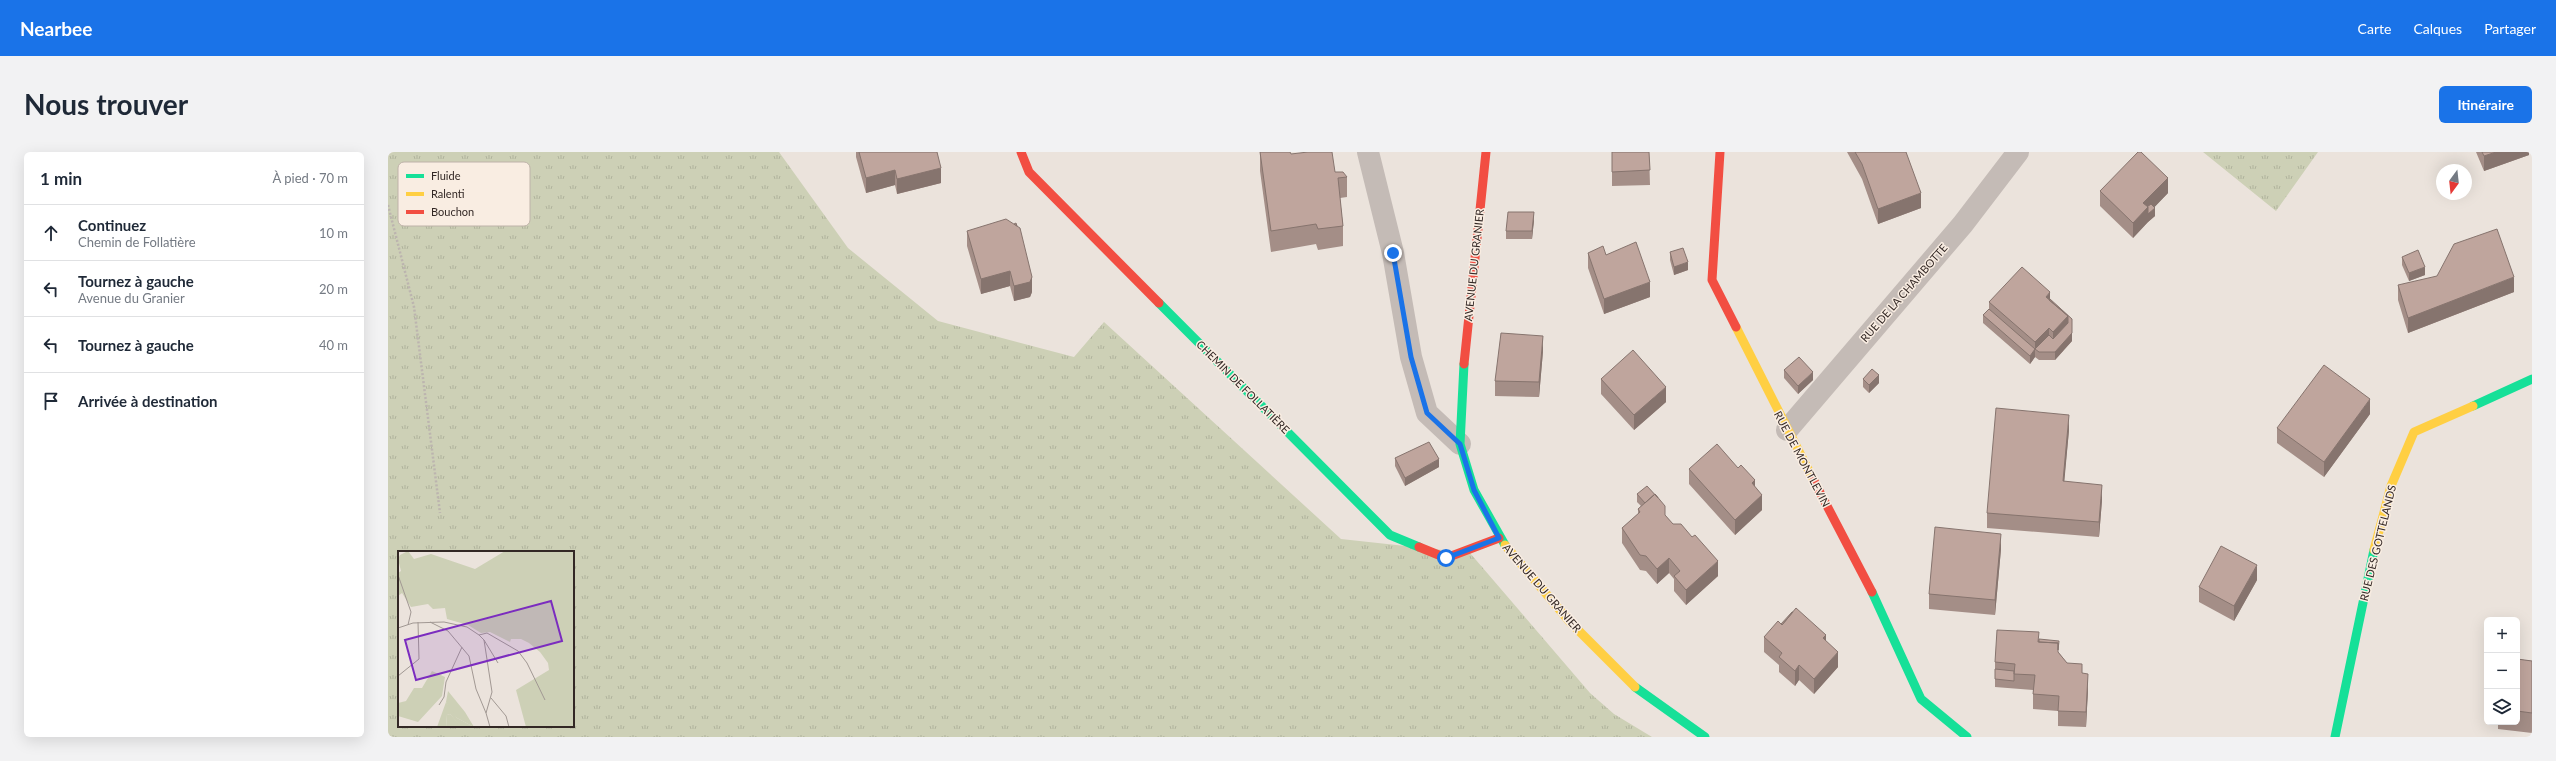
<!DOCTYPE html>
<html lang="fr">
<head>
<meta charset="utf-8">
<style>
	:root { --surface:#fff; --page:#f2f2f3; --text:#1f2937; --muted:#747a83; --line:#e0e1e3; --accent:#1a73e8 }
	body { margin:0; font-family:Lato,sans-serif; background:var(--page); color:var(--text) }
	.controls { position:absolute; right:12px; bottom:12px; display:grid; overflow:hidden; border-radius:6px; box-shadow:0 4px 16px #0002 }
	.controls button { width:36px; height:36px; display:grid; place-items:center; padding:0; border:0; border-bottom:1px solid var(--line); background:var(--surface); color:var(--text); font:20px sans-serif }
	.compass { position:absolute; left:2048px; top:12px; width:36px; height:36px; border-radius:50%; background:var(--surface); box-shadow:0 4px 16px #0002; rotate:195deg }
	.stop { position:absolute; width:12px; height:12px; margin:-9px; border:3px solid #1a73e8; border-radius:50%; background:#fff }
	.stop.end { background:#1a73e8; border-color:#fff; box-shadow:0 1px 4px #0008 }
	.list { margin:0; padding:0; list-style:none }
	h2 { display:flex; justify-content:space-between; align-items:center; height:52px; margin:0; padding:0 16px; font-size:17px }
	h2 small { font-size:13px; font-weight:400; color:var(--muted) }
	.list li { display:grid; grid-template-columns:26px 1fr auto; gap:12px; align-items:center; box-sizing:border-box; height:56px; padding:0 16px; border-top:1px solid var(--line) }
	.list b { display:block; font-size:15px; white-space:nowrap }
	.list p { margin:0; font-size:13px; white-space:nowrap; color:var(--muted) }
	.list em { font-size:13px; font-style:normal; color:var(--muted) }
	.icon { flex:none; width:22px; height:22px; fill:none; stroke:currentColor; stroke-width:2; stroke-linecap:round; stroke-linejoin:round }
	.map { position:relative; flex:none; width:2144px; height:585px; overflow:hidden; border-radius:6px }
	header { display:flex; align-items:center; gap:24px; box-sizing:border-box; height:56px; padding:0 20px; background:var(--accent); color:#fff }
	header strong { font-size:19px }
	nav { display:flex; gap:22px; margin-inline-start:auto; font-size:14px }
	.intro { display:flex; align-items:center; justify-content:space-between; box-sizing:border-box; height:96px; padding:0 24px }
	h1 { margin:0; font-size:28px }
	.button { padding:10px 18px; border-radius:6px; background:var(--accent); color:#fff; font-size:14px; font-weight:700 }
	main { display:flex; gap:24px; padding:0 24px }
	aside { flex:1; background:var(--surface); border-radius:6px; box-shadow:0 4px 16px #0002 }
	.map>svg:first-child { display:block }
	.grass { fill:url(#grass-tufts); fill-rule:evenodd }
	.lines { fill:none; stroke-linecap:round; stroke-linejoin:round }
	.path { stroke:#bcb4af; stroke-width:2.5; stroke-dasharray:2 2; stroke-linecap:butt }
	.street { stroke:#c4bbb6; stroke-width:22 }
	.fast { stroke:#16e098; stroke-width:9 }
	.slow { stroke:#ffcf43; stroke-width:9 }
	.jam { stroke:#f24e42; stroke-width:9 }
	.wall { fill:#a48e87 }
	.shaded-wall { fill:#86746e }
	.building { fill:#bfa59d; stroke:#86746e }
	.route { stroke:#1a73e8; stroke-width:5 }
	.labels { text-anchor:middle; stroke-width:3; stroke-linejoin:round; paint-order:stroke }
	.street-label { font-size:11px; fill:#332825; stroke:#f9ede2 }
	.inset-road { fill:none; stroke:#a19893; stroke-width:1 }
	.view { fill:#7b2cbf; fill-opacity:0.15; stroke:#7b2cbf; stroke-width:2 }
	.inset-edge { fill:none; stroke:#332825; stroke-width:2 }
	.key { fill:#f9ede2; stroke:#beb2a9; stroke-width:1 }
	.key-label { font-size:11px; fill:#332825 }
</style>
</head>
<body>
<header>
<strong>Nearbee</strong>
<nav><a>Carte</a><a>Calques</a><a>Partager</a></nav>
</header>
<div class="intro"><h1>Nous trouver</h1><a class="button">Itinéraire</a></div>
<main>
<aside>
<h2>1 min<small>À pied · 70 m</small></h2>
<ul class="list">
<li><svg class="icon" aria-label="ahead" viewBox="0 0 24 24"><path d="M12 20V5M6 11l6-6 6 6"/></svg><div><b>Continuez</b><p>Chemin de Follatière</p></div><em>10 m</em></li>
<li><svg class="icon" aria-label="left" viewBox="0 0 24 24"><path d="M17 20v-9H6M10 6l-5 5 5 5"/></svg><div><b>Tournez à gauche</b><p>Avenue du Granier</p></div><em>20 m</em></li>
<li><svg class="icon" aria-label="left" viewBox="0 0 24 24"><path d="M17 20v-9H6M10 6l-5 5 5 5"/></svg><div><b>Tournez à gauche</b></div><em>40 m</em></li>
<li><svg class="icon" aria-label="arrive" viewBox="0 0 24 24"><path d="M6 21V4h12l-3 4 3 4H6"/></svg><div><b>Arrivée à destination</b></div></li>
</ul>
</aside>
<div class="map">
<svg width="2144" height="585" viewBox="0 0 2144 585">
	<defs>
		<pattern id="grass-tufts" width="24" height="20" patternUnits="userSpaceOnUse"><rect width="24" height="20" fill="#cdd0b6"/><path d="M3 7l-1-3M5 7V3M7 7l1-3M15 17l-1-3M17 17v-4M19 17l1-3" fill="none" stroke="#b0b39c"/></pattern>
	</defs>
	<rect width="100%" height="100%" fill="#ebe3dc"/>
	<!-- grass -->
	<path class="grass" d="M0 0H391L460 96 550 169 686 205 716 170 953 387 1082 401 1202 541 1226 562 1264 585H0ZM11 400H185V574H11Z
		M1815 0H1930L1888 59Z"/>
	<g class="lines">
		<!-- path -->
		<path class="path" d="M0 53 26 155 52 361"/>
		<!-- street -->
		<path class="street" d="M980 0 1005 101 1023 205 1039 261 1072 292
			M1399 278 1575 72 1630 0"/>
		<!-- fast -->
		<path class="fast" d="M771 151 1002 383 1031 395
			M1076 212 1072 292 1086 338 1117 393
			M2085 254 2144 227
			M1484 440 1533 547 1579 585
			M1247 535 1317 585
			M1947 585 1986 398"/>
		<!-- slow -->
		<path class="slow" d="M1348 175 1426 329
			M1117 393 1182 470 1247 535
			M1986 398 2003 334 2026 280 2085 254"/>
		<!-- jam -->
		<path class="jam" d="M633 0 641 20 771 151
			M1332 0 1324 128 1348 175
			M1076 212 1098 0
			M1426 329 1484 440
			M1031 395 1058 406 1111 386"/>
	</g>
	<!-- wall -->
	<path class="wall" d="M468 0H549L553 31 509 42 507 33 478 41 468 5Z
		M872 0 903 2 959 25V45L952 46 955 74V94L930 98 928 92 883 100 872 19Z
		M1224 0H1261L1262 33 1224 34Z
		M1459 0H1518L1533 56 1490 72 1474 27Z
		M2088 0H2141V3L2096 19Z
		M1712 39 1780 41 1766 55 1767 64 1760 70 1745 86 1712 54Z
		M1146 68 1144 87H1118V79Z
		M579 79 644 140 642 145 626 149 622 134 593 142 579 94Z
		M1282 100 1300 118 1286 123 1282 108Z
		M1200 101 1218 103 1262 145 1216 162 1200 116Z
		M2014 105 2037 123 2021 129 2014 113Z
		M2010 133 2126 140 2020 181 2010 148Z
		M1662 147 1684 167V189L1667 208H1651L1647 205 1642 212 1595 171V163L1601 157V150Z
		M1155 199 1151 245 1107 244V229Z
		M1396 218 1425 228 1410 242 1396 226Z
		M1213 227 1278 250 1246 278 1213 242Z
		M1475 227 1491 231 1481 241 1475 235Z
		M1982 262 1936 325 1889 291V276Z
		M1681 278 1676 329 1714 348 1711 385 1599 376V361Z
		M1007 306 1051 315 1017 334 1007 314Z
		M1301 317 1367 335 1374 358 1347 383 1301 332Z
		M1249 342 1277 363 1330 424 1298 453 1286 439V427L1281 421 1269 432 1258 419 1252 418 1234 391V376L1250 362V357L1253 354 1249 350Z
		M1613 397 1607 463 1541 457V442Z
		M1869 428 1846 469 1811 450V435Z
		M1393 472 1438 489 1450 515 1426 542 1411 528 1407 534 1391 520V513L1376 500V485Z
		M1651 487 1671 501 1679 511 1694 521 1700 537 1698 575 1670 574V559L1645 557V538L1607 535V510Z
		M2129 507 2144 509V581L2110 577V570H2129Z"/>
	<!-- shaded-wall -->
	<path class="shaded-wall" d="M2108 0H2141V3L2096 19V4Z
		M553 16V31L509 42V27Z
		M507 18V33L478 41V26Z
		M1780 26V41L1760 62 1767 56V64L1760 70 1745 86V71L1755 51Z
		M1533 41V56L1490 72V57Z
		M1146 60V68L1144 87V79Z
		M1300 110V118L1286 123V115Z
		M2037 115V123L2021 129V121Z
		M622 119V134L593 142V127Z
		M644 125V140L642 145 626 149V134Z
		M2126 125V140L2020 181V166Z
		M1262 130V145L1216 162V147Z
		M1662 140V155L1658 145Z
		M1680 164V179L1665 195V180Z
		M1661 176V191L1647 197V190Z
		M1684 181V189L1667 208V200Z
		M1155 184V199L1151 245V230Z
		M1647 197V205L1642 212V204Z
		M1425 220V228L1410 242V234Z
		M1491 223V231L1481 241V233Z
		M1278 235V250L1246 278V263Z
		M1982 247V262L1936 325V310Z
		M1681 263V278L1675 344V329Z
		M1051 307V315L1017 334V326Z
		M1367 328V343L1364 331Z
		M1714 333V348L1711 385V370Z
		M1374 343V358L1347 383V368Z
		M1613 382V397L1607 463V448Z
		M1281 406V421L1269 432V417Z
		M1330 409V424L1298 453V438Z
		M1869 413V428L1846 469V454Z
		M1438 483V498L1435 486Z
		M1450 500V515L1426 542V527Z
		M1411 513V528L1407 534V519Z
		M1700 522V537L1698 575V560Z"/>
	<!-- building -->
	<path class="building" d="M471 0H549L553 16 509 27 507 18 478 26Z
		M872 0H902L903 2 920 0H944L947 20H955L959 25 950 26 955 74 930 77 928 72 883 79Z
		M1224 0H1261L1262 18 1224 20Z
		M1467 0H1518L1533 41 1490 57 1474 12Z
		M1750 0H1753L1780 26 1755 51 1760 55 1745 71 1712 39Z
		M2094 0H2108L2096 4Z
		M1763 52 1767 56 1760 62V55H1759Z
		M1120 60H1146L1144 79H1118Z
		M618 67 632 76 644 125 642 130 626 134 622 119 593 127 579 79Z
		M628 71 629 74 626 72Z
		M2109 77 2126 125 2020 166 2010 133 2049 124 2066 92Z
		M1248 90 1262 130 1216 147 1200 101 1215 94 1218 103Z
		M1295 96 1300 110 1286 115 1282 100Z
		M2030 98 2037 115 2021 121 2014 105Z
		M1634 115 1662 140 1658 145 1680 164 1665 180 1661 176 1647 190 1601 150Z
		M1662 147 1684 167V181L1667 200H1651L1647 197 1661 183 1665 187 1680 171V164L1661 148Z
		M1601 157 1647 197 1642 204 1595 163Z
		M1113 181 1155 184 1151 230 1107 229Z
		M1245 198 1278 235 1246 263 1213 227Z
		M1411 205 1425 220 1410 234 1396 218Z
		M1936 213 1982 247 1936 310 1889 276Z
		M1484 217 1491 223 1481 233 1475 227Z
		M1608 256 1681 263 1675 329 1714 333 1711 370 1599 361Z
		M1041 290 1051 307 1017 326 1007 306Z
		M1329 292 1350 316 1353 313 1367 328 1364 331 1374 343 1347 368 1301 317Z
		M1259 334 1270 346 1267 342 1257 351 1249 342Z
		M1267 342 1277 354V363L1285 372H1293L1304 385 1307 383 1330 409 1298 438 1286 424 1292 419 1281 406 1269 417 1258 404 1252 403 1234 376 1252 360 1250 357Z
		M1547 375 1613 382 1607 448 1541 442Z
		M1833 394 1869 413 1846 454 1811 435Z
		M1408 456 1438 483 1435 486 1450 500 1426 527 1411 513 1407 519 1391 505 1394 501 1376 485 1390 469 1394 473Z
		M1404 460H1405L1394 473 1393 472Z
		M1609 478 1651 480 1650 490 1670 491V500L1679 511 1694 512V521L1700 522 1698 560 1670 559 1671 544 1645 542 1647 523 1626 522 1627 512 1607 510Z
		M1651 487 1671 489 1670 498V491L1651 490Z
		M2129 507 2144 509V561L2129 559Z
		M1607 517 1626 519V529L1607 527Z"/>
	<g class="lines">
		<!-- route -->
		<path class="route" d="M1005 101 1023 205 1039 261 1072 292 1086 338 1111 386 1058 406"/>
	</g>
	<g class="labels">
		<!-- street labels -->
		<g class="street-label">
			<text transform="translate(1086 113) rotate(-84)" y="4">AVENUE DU GRANIER</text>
			<text transform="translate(1516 141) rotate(-49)" y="4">RUE DE LA CHAMBOTTE</text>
			<text transform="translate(855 235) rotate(45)" y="4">CHEMIN DE FOLLATIÈRE</text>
			<text transform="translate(1414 307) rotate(62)" y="4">RUE DE MONTLEVIN</text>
			<text transform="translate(1990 391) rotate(-76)" y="4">RUE DES GOTTELANDS</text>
			<text transform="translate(1154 436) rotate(49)" y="4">AVENUE DU GRANIER</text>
		</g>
	</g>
	<!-- overview -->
	<g transform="translate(10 399)">
		<rect width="176" height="176" fill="#ebe3dc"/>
		<path d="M10 0 16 8 33 3 77 18 107 0H176V176H128L118 139 151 119 150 112 142 101 131 92 123 88H113L112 91 92 81 83 82 70 74 49 68 47 57 35 58 30 53 13 56 4 42 0 45V22L3 20 0 8 2 4ZM34 120 47 126 44 145 20 171 0 165V152L8 150 16 137H24ZM50 140 67 161 76 176 59 167 52 159 48 151ZM52 163 63 175V176H48L49 164Z" fill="#cdd0b6"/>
		<path d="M48 151 59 167 76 176H63L52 163 49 164 48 176H39Z" fill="#cdd0b6"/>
		<path class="inset-road" d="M0 24 13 61 10 74M32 71 50 80 71 105 78 138 88 162M0 77 15 72 46 71 69 76 81 84 86 89 94 141 88 162 92 176M81 84 89 82 120 100 129 112 147 149M86 89 100 112M0 125 21 108 20 71M93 147 108 165 111 176M41 154 46 146 48 131 64 96"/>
		<path class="view" d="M153 50 164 90 18 129 7 89Z"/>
		<rect width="176" height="176" class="inset-edge"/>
	</g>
	<!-- legend -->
	<rect x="10" y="10" width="132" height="64" rx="6" class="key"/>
	<rect x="18" y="22" width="18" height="4" fill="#16e098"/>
	<rect x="18" y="40" width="18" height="4" fill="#ffcf43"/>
	<rect x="18" y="58" width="18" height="4" fill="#f24e42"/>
	<g class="key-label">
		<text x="43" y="28">Fluide</text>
		<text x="43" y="46">Ralenti</text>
		<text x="43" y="64">Bouchon</text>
	</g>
</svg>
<div class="controls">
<button>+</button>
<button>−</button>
<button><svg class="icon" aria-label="layers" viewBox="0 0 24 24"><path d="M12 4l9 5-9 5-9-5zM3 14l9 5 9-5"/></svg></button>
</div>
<svg class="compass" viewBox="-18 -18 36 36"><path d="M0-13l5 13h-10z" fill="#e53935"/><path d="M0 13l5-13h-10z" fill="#747a83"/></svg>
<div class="stop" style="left:1058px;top:406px"></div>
<div class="stop end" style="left:1005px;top:101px"></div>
</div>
</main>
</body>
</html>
